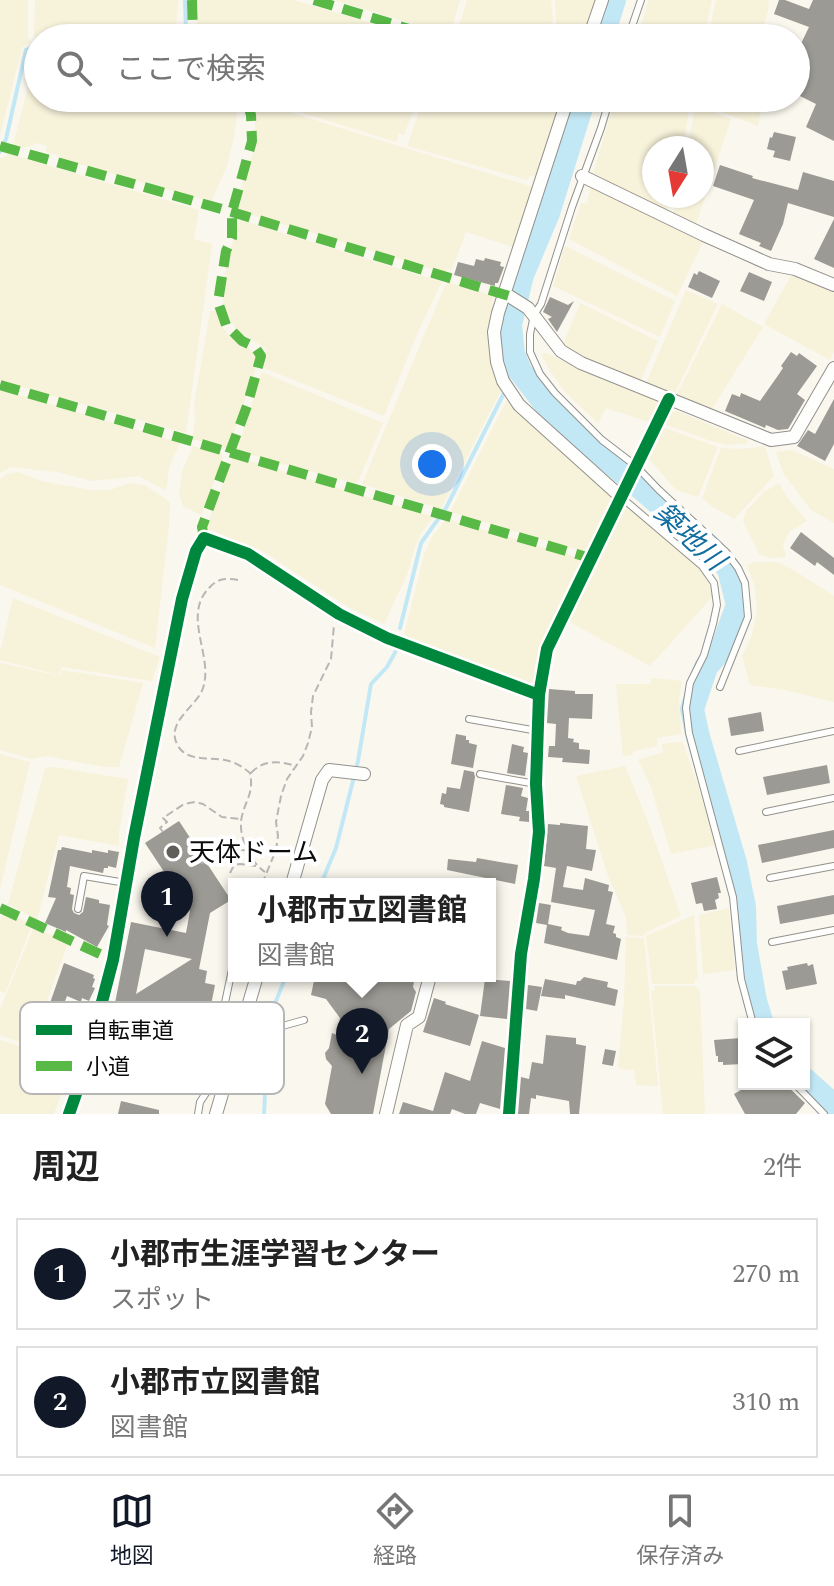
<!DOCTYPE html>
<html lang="ja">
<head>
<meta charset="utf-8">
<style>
	:root { --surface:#fff; --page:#f6f6f6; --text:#222; --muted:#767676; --line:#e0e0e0; --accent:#111827 }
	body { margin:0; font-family:Spectral,"Noto Sans JP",serif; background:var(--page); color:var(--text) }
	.controls { position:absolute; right:24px; bottom:24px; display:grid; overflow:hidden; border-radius:0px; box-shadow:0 2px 6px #0004 }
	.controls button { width:72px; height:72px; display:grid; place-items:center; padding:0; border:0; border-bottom:2px solid var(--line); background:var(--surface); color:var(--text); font:40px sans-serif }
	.compass { position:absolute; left:642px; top:136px; width:72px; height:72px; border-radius:50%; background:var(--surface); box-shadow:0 2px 6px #0004; rotate:191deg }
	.you { position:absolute; left:432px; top:464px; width:28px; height:28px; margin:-20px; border:6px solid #fff; border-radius:50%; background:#1a73e8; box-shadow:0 0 0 12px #1a73e833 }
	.badge { display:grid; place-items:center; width:52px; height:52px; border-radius:50%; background:var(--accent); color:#fff; font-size:26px; font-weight:700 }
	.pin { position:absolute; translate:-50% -66px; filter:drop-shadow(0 2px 4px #0008) }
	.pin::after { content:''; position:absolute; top:42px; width:28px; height:24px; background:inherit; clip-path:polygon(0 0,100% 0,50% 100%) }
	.popup { position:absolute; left:228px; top:878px; width:268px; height:104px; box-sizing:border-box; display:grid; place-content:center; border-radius:0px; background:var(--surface); filter:drop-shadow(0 2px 6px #0005); font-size:26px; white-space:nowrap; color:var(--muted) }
	.popup b { font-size:30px; color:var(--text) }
	.popup::after { content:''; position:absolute; left:50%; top:100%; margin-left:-16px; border:16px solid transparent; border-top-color:var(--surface) }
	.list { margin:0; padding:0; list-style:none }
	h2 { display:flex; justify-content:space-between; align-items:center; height:104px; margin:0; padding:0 32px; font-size:34px }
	h2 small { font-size:26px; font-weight:400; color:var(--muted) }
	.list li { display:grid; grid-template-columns:52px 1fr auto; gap:24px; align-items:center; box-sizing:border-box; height:112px; margin:0 16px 16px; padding:0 16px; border:2px solid var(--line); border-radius:0px }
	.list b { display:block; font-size:30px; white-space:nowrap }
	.list p { margin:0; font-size:26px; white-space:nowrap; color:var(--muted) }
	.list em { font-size:26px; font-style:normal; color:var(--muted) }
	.icon { flex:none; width:44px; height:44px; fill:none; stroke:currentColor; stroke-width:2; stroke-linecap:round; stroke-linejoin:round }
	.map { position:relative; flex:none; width:834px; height:1114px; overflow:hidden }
	.search { position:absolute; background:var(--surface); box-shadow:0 2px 6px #0004; left:24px; right:24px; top:24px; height:88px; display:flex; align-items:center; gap:20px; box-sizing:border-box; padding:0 28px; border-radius:44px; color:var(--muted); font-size:30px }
	.sheet { height:360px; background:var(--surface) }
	nav { display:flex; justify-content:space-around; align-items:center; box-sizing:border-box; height:112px; border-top:2px solid var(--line); background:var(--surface); font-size:22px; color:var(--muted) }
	nav a { display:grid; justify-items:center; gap:4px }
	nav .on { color:var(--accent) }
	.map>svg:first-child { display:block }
	.farmland { fill:#f7f2da }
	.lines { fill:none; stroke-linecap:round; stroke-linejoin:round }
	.stream { stroke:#c3e8f5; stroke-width:4 }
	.river { stroke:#c3e8f5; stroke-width:24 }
	.building { fill:#9c9a94; fill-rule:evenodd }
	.service-casing { stroke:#93918d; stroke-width:8 }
	.minor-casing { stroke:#93918d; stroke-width:14 }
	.path { stroke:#b7b6b5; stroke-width:2; stroke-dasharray:8 4; stroke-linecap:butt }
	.service { stroke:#fefefc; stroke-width:6 }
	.minor { stroke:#fefefc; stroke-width:12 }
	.quiet { stroke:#58b947; stroke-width:10; stroke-dasharray:20 10; stroke-linecap:butt }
	.cycleway-casing { stroke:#fff; stroke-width:17 }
	.cycleway { stroke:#00873e; stroke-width:12 }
	.poi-dot { fill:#5f5e5a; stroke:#fff; stroke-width:3 }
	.labels { text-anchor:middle; stroke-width:8; stroke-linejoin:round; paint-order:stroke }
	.poi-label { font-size:26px; fill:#0b0b0b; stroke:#fff; text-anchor:start }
	.water-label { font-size:28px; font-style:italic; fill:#126d9f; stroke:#fff }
	.key { fill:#fff; stroke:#b6b6b6; stroke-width:2 }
	.key-label { font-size:22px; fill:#0b0b0b }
</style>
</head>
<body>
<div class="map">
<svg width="834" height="1114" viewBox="0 0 834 1114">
	<rect width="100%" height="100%" fill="#faf7ee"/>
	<!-- farmland -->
	<path class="farmland" d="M0 0H28V37L30 42 22 47 0 136Z
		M35 0H178L176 29 149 35 144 38H38V40L34 35Z
		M196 0H293L422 38H199L196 19Z
		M334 0H460L450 35Z
		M467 0H551L553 18 549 38 459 37 457 33Z
		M555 0H597L584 38H552L556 22Z
		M649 0H712L704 38H637Z
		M716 0H769L768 11 760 38H708Z
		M37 53 38 98H234L237 116 234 136 227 166 211 202 61 159V156L46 152 47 146 37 143 24 148 13 145Z
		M254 98H418L404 135 399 133 396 142Z
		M424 98H564L536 177 529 176 528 180 407 146Z
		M615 98H691L683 148H654V196H670L666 211 593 174Z
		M696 98H763L758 126 695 102Z
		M252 101 533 187 513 247 466 232 452 270 447 269 446 273 236 210 243 181 254 150 256 133Z
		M695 105 731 119 696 224 673 214 678 196H702V148H688Z
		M9 154 199 210 194 239 212 244 186 433 0 381V158H3Z
		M591 185 704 240 677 296 569 239 581 203 587 204Z
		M240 220 442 282 419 329 384 416 264 368 266 348 238 331 227 316 223 303 224 277 228 257Z
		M565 246 675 301 660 337 553 286Z
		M792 274 834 291V351L830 360 764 324Z
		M448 282 493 296 489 334 492 367 501 390 441 509 362 484 444 288Z
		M686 290 718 304 675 393 646 383Z
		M580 303 658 341 641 380 636 381 588 363 566 349 563 344Z
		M722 304 763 327 712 409 677 394Z
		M210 311H217L222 326 230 337 251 350 256 357 257 365 228 449 192 439 195 422 194 405Z
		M546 353 588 372 661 400 649 422 606 408 598 423 565 392 550 371 541 354Z
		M262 372 383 423 357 484 237 451Z
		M0 389 180 443 169 467 167 486 165 490 139 476 92 481 57 472 11 467 0 473Z
		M507 400 614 494 589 549 582 551 450 512Z
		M677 411 747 440 748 443 728 445 714 442 664 424 670 413Z
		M662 427 718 447 698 497 676 490 648 458Z
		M193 446 221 454 223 459 201 515 183 506 179 494 182 471Z
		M765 446 774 476 734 519 713 507 702 498 721 448 742 449Z
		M792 450 834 469V523L811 510 783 473 776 452Z
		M233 456 434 517 421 533 414 550 407 575 384 624 350 608 262 551 206 528Z
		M19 472 41 481 90 490H110L130 483 144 485 163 497 170 503 169 525 155 648 0 585V479L7 474Z
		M779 483 787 497 807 521 789 532 783 545 786 557 771 558 759 554 743 521 746 511 764 492Z
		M627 505 697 565 706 577 713 596 650 666 566 620Z
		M447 519 580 558 583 563 540 650 534 682 527 683 404 635 424 555 433 535Z
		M755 562H777L795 571 834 596V702L785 690 750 685 742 656 752 635 757 610 755 588 747 565Z
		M13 598 160 657 152 681 62 667 58 675 0 660V652Z
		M0 663 60 676 62 670 143 683 119 767H104L46 756 32 759 0 750Z
		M652 678 682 681 679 698 681 734 657 738V746L635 751 631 755 623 756 616 684H650Z
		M679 742 683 743 699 789 716 845 671 854 651 787 638 760 663 752 662 744Z
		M0 754 30 762 0 889Z
		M625 766 650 827 681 916 647 932 643 936 627 935 626 917 608 876 576 776Z
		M52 767 128 779 119 832V846L59 835 37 920 8 904 45 768Z
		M729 908 735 970 703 974 699 915Z
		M4 911 32 925 5 993 0 991V919Z
		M694 915 698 979 695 980V984H652L646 936Z
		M34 927 68 943 30 1046 0 1035V1009Z
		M626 937 644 938 658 1086 636 1085 634 1070 621 1069 618 1066 624 1002Z
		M654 986H695L700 991 705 1114H663L651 991 655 990Z
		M0 1040 73 1063 54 1114H0Z"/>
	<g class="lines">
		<!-- stream -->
		<path class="stream" d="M157 38 165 35 186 32 185 0
			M0 152 6 139 26 50 38 46
			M507 382 513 354
			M400 628 421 543 446 508 505 391
			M321 884 336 848 358 761 371 684 387 667 397 649
			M264 1114 268 1037 274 1006 286 976"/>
		<!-- river -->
		<path class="river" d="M602 38 614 0
			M584 98 548 213 522 275 510 325 513 354 520 371 551 411 710 547 729 569 738 605 722 648 706 667 692 709 698 737 735 863 744 907 745 944 755 1001 762 1024
			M804 1079 834 1106"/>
	</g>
	<!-- building -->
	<path class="building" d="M779 0H785L809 9 813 0H834V141L806 127 816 104 796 94V54L809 27 774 14Z
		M774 132 796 137 790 161 773 157 775 151 767 149 770 137 772 138Z
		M720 165 753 176 752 178 798 190 803 172 834 181V217L788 203 783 224 771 251 759 246 761 243 739 234 754 200 713 186Z
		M834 219V268L814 259Z
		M485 258 501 262 500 266 504 267 498 283H495V286L454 275 458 262 474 266 476 259 484 261Z
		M699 271 720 281 712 298 688 287 694 273 697 275Z
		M749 272 772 282 764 301 740 291Z
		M550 297 568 305 574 301 557 332 548 319 552 317 543 312Z
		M791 352 797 356 799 353 817 366 797 394 805 400 788 429 778 430 766 425 765 428 725 411 732 394 740 397 741 393 760 401 779 374 783 368 781 366Z
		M834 399V444L825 461 797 446 808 430 815 434Z
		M801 532 834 558V575L817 562 815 566 790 548Z
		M549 689 575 691V694H593L592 719 569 718 568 738 574 739 573 742 579 743V749L590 750 589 764 562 762 563 758 548 757 549 746H555L556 724 547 723Z
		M761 712 764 731 731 736 728 718Z
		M456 734 466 736V740H469V743L477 745 473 768 451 764Z
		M512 744 524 747 523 752 528 753 525 776 507 773Z
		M827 765 830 783 767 795 763 777Z
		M464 770 474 772 475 777 469 812 444 807V805L440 804 442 793 446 794 447 787 460 789Z
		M506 785 523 788 521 796 528 798 526 811H529V822L519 821 520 817 501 814Z
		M179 821 231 900 210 913 199 969 207 971 205 983 215 985 201 1055 181 1050 180 1058 168 1055 169 1048 134 1041 138 1022 127 1020 129 1010 114 1008 131 922 186 933 190 911 145 843ZM145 949 192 959 136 994Z
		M560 823 588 826 586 849 596 850 592 871 567 866 563 887 583 890 585 878 609 885 608 891 613 892 606 924 615 926 613 933 616 934V937L621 939 617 960 544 943 547 925 536 923 539 903 551 905 548 924 562 927 561 930 568 933 589 936 595 910 551 902 556 868 544 866 548 824 560 825Z
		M834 830V848L762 863 758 845Z
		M62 847 92 853V850L108 853V850L119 852 116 868 108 866V868H104L103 873 70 866 67 887 71 888 70 894 74 895 72 909 74 913 79 915 83 912 86 897 99 900V903L110 905 107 925 109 926 97 947 66 930V932L45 923 56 898 48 897 58 850H61Z
		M477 858 518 865 515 884 447 870 448 859 476 862Z
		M717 877 721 893H718L719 898 715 900 717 909 704 911 702 903 696 904 691 883Z
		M834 895V914L780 924 777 906Z
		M64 963 94 975 93 978 95 979 92 987 95 988 89 1001 82 998 81 1002 67 996 54 1030 42 1026Z
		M807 963 808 966 813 964 817 984 786 990 782 971 788 970 787 967Z
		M315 976H415L413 987 416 992 411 1011 389 1029 373 1114H331L325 1104 332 1066 326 1059 325 1053 329 1048 332 1033 337 1035 340 1018 326 999 311 995Z
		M584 977 608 982 607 987 618 990 615 1006 565 995V999L541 996 545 979 576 985 577 981H580Z
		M485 979 510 981 507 1019 480 1016Z
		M528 985 542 987 537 1011 526 1009Z
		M434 998 446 1002 445 1004 479 1015 470 1046 423 1032Z
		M546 1035 576 1038V1044L586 1046 579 1114H570L569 1101 536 1095V1099L531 1098 529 1114H518L521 1077 529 1079 532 1062 543 1064Z
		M741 1038 743 1064 723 1065V1062H718V1056H716L714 1040Z
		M58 1041 77 1048 73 1060 53 1053Z
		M482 1041 505 1048 500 1109 480 1103 476 1114H465L452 1109 450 1114H399L403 1102 433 1111 445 1072 470 1081Z
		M605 1049 616 1051 613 1066 602 1064Z
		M751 1084H785L805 1103 796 1114H745L734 1094Z
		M121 1101 159 1110V1114H118Z"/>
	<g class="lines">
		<defs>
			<path id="service" d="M628 38 641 0
				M610 98 601 128 572 207 541 304 534 315 530 334V352L540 374 555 393 602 440 636 466 659 490 726 552 738 568 745 583 748 617 720 687
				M621 497 702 566 714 583 717 605 713 624 704 655 690 683 686 708 689 733 733 897 741 979 753 1024
				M469 719 538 731
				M739 751 834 731
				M480 774 536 784
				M766 812 834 798
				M770 878 834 866
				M78 909 84 876 126 883
				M772 942 834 930
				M241 1032 279 1027 304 1020
				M795 1084 824 1114
				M198 1114 200 1102 206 1093 234 960"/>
			<path id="minor" d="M589 38 602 0
				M568 98 498 313 494 332 497 362 503 381 519 405 621 497
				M582 176 704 235 769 264 795 269 834 285
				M509 296 528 308 561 351 581 363 771 440 794 437 834 368
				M292 884 322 780 329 770 364 774
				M69 1114 83 1074 113 960 134 838 182 599 196 551 204 538 248 554 339 614 387 638 539 695
				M216 1114 257 976
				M386 1114 407 1025 419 1017 430 976
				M509 1114 521 954 534 879 539 832 536 784 539 695 547 649 669 399"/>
		</defs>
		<!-- service casing -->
		<use href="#service" class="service-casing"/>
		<!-- minor casing -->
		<use href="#minor" class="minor-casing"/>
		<!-- path -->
		<path class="path" d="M238 580C227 578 218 578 210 587 181 615 214 656 203 688 197 707 164 722 178 746 188 763 212 756 229 761 237 763 244 768 250 773 254 793 246 799 242 816 237 835 250 862 265 872
			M251 773C264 759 279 761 296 766
			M163 832 160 828 167 822 163 818 184 804 195 802 203 804 222 817 240 819
			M202 864 209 850C222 847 234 848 247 851
			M230 873 234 865 240 864 256 866
			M262 884 276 850 278 836 276 822 281 796 287 779 303 756 308 743 312 727 311 712 313 696 331 659 334 625"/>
		<!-- service -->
		<use href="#service" class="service"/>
		<!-- minor -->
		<use href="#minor" class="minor"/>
		<!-- quiet -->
		<path class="quiet" d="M192 0 193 38
			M314 0 439 38
			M0 146 232 212 509 296
			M0 385 590 558
			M204 538 202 527 247 406 261 356 255 347 242 341 226 325 218 302 226 251 232 238V212L252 141 251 115 246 98
			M0 908 113 960"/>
		<defs>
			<path id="cycleway" d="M69 1114 83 1074 113 960 134 838 182 599 196 551 204 538 248 554 339 614 387 638 539 695
				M509 1114 521 954 534 879 539 832 536 784 539 695 547 649 669 399"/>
		</defs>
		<!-- cycleway casing -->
		<use href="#cycleway" class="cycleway-casing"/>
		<!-- cycleway -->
		<use href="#cycleway" class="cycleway"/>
	</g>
	<!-- markers -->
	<circle class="poi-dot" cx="173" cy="852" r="8"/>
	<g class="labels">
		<!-- poi labels -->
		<g class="poi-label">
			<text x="189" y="861">天体ドーム</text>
		</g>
		<!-- water labels -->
		<g class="water-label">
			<text transform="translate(690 536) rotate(43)" y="10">築地川</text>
		</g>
	</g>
	<!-- legend -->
	<rect x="20" y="1002" width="264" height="92" rx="12" class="key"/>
	<rect x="36" y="1025" width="36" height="10" fill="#00873e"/>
	<rect x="36" y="1061" width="36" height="10" fill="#58b947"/>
	<g class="key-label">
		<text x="86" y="1038">自転車道</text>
		<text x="86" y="1074">小道</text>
	</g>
</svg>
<div class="controls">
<button><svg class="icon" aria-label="layers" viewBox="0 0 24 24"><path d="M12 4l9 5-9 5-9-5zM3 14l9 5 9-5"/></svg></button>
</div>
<svg class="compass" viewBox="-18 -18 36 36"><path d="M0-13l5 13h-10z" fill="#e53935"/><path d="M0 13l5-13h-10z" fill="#767676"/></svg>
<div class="you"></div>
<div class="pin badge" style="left:167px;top:937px">1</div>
<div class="pin badge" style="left:362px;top:1074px">2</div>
<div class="popup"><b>小郡市立図書館</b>図書館</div>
<div class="search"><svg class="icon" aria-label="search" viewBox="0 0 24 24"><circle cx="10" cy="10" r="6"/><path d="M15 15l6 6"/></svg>ここで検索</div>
</div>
<section class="sheet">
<h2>周辺<small>2件</small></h2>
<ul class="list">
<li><span class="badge">1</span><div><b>小郡市生涯学習センター</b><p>スポット</p></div><em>270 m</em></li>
<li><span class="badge">2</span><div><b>小郡市立図書館</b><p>図書館</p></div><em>310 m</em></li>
</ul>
</section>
<nav>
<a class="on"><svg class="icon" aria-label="map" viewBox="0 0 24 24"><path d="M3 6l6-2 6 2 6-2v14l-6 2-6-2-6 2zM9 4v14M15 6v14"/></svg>地図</a>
<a><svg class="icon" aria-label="directions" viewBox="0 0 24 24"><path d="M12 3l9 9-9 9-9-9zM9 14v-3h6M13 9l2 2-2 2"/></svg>経路</a>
<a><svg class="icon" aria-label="saved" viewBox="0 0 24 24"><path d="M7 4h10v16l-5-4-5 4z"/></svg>保存済み</a>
</nav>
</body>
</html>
